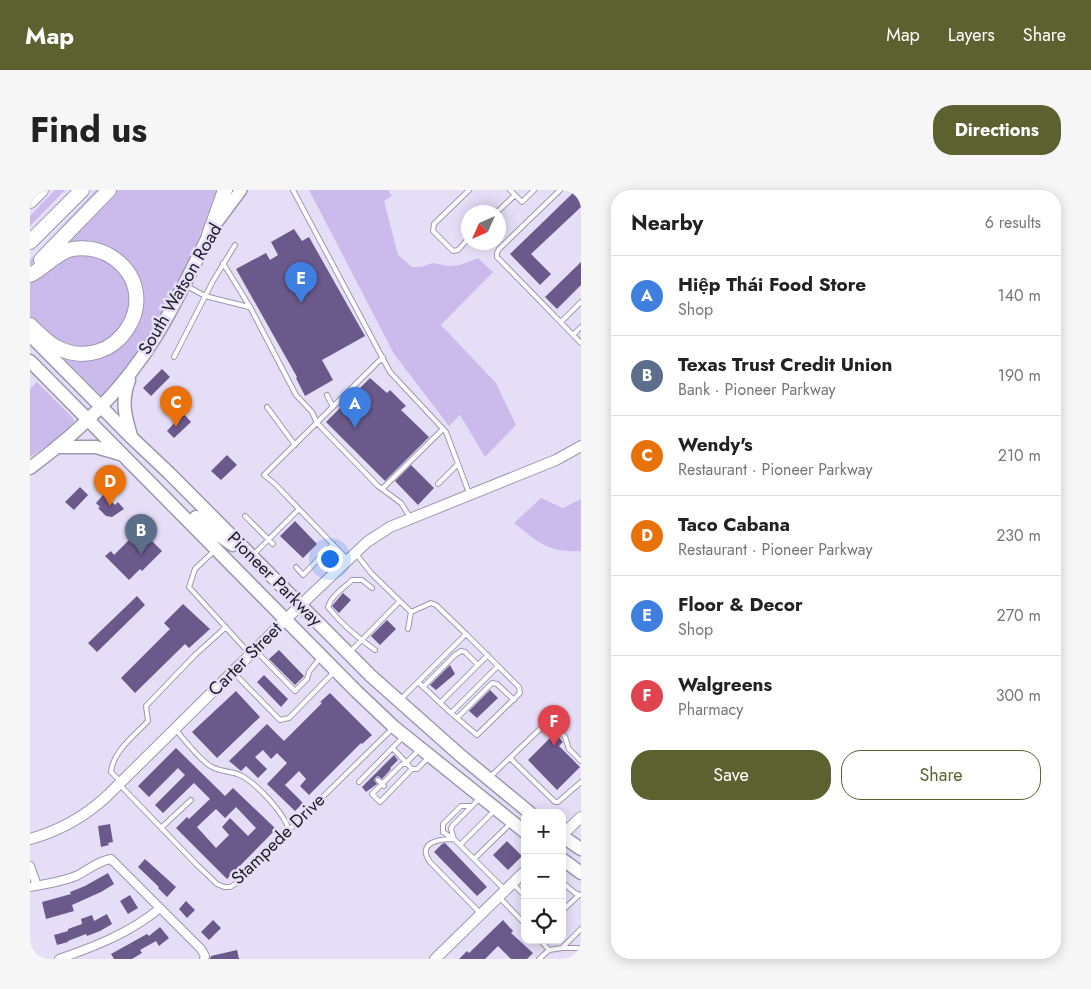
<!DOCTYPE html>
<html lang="en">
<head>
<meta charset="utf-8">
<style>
	:root { --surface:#fff; --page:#f6f6f6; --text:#222; --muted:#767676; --line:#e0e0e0; --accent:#5d612f }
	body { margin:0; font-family:Jost,sans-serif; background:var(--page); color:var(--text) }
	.controls { position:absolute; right:15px; bottom:15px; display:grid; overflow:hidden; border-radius:10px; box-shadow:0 2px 12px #0003 }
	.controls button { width:45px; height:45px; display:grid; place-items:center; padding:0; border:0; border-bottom:1px solid var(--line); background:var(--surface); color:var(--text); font:25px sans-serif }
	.compass { position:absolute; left:431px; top:15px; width:45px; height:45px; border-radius:50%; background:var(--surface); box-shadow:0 2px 12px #0003; rotate:225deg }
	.you { position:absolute; left:299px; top:368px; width:18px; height:18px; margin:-12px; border:4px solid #fff; border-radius:50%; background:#1a73e8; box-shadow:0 0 0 8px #1a73e833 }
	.badge { display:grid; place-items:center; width:32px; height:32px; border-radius:50%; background:var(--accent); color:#fff; font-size:16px; font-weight:700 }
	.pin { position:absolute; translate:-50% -41px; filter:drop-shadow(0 1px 2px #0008) }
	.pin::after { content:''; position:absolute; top:26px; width:18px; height:15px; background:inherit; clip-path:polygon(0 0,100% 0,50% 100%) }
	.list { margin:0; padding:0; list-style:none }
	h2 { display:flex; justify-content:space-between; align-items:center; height:65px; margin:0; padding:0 20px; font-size:21px }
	h2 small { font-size:16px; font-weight:400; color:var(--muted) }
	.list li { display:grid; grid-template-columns:32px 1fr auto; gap:15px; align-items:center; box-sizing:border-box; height:80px; padding:0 20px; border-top:1px solid var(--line) }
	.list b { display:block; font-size:19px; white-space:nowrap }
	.list p { margin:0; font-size:16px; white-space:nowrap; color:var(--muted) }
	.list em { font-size:16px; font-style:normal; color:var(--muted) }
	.actions { display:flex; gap:10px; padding:15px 20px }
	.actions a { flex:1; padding:11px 0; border:1px solid var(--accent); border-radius:20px; text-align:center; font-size:18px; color:var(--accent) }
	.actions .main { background:var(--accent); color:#fff }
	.icon { flex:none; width:28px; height:28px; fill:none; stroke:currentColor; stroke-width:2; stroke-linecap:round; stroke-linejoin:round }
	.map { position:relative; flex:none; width:551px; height:769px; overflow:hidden; border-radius:20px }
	header { display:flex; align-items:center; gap:30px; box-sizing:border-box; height:70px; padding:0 25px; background:var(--accent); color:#fff }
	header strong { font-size:24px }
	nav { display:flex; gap:28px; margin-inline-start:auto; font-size:18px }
	.intro { display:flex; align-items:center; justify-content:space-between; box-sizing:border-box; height:120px; padding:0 30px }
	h1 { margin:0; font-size:35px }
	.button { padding:12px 22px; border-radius:20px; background:var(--accent); color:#fff; font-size:18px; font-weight:700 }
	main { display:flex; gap:30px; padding:0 30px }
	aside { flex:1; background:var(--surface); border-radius:20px; box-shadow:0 2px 12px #0003 }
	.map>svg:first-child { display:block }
	.green { fill:#cbbbed }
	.building { fill:#6a598b; fill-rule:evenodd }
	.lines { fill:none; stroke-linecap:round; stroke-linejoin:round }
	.service-casing { stroke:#9e97af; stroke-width:6 }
	.minor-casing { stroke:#9e97af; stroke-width:10 }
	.tertiary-casing { stroke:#9e97af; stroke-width:12 }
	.secondary-casing { stroke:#9e97af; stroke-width:14 }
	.primary-casing { stroke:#9e97af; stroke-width:15 }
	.motorway-casing { stroke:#9e97af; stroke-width:16 }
	.service { stroke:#fff; stroke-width:4 }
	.minor { stroke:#fff; stroke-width:8 }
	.tertiary { stroke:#fff; stroke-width:10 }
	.secondary { stroke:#fff; stroke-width:11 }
	.primary { stroke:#fff; stroke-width:12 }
	.motorway { stroke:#fff; stroke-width:14 }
	.labels { text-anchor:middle; stroke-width:5; stroke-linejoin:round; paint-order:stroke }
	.street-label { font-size:18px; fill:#1e1b24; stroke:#e6def7 }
</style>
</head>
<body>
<header>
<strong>Map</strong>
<nav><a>Map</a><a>Layers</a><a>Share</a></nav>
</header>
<div class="intro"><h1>Find us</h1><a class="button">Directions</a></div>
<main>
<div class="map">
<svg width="551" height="769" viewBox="0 0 551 769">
	<rect width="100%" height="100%" fill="#e6def7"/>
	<!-- green -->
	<path class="green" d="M25 0H35L0 36V26Z
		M66 0H75L0 76V70Z
		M86 0H191L136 118 113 158 74 209 32 166 33 164 66 167 109 120 90 70 30 56Z
		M279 0H358L362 6 354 11 368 65 382 77H391L403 73 418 76 430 75 448 68 463 82 411 135 466 193 486 235 455 267 430 225 419 236 364 164Z
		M47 63 73 67 98 93 101 121 77 155 38 159 0 130V92L23 73Z
		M7 192 43 228 44 232 22 252 0 267V199Z
		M511 308 533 318 551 309V361C518 363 508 352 484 333Z"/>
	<!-- building -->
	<path class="building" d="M546 0H551V17L501 64 521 84 510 95 480 64Z
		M264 39 272 51 279 47 335 146 292 170 303 190 275 206 266 188 267 187 206 79 236 63 240 70 248 65 241 52Z
		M551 72V95L527 119 515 107Z
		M132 179 140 187 121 206 113 198Z
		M340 188 357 203 360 200 376 216 371 220 399 247 355 291 296 232Z
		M153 223 161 232 144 248 137 241Z
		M197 265 207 275 191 290 181 281Z
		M381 275 404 298 388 315 365 291Z
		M50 297 58 305 44 320 35 312Z
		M74 304 85 315 88 312 94 319 82 327 76 326 68 318 70 317 66 313Z
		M265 331 287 354 273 368 250 346Z
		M110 339 132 361 112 381 110 379 99 390 75 366 81 361 84 365Z
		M313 403 321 410 309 423 302 416Z
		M107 406 115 415 67 462 58 453Z
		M153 414 180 439 159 458 155 454 105 503 91 488 140 439 134 433Z
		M357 430 366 439 350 455 341 446Z
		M249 460 274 486 265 495 239 469Z
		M420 475 425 484 406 500 400 495Z
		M234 485 258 509 251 517 227 492Z
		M460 500 468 508 447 528 439 521Z
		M206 501 230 527 187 568 162 542Z
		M300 503 342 545 332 554 331 553 279 605 270 596 276 589 269 581 255 595 273 613 265 621 237 594 257 573 247 563 241 569 233 560 225 567 237 579 228 588 216 576 211 581 199 571 237 534 254 551 292 513 290 512Z
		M528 546 533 552 529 556 550 577 527 600 498 570 521 547 524 550Z
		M146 558 195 606 203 598 246 639 197 689 146 638 157 627 159 629 180 609 164 593 133 623 125 615 155 585 148 578 119 607 108 596ZM206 617 226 638 218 646 200 628 192 637 199 645 186 658 167 637 186 619 195 628Z
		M364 565 368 570 360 578 361 579 352 589 348 586 346 587 344 590 347 594 336 602 332 597Z
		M80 634 83 652 78 653 79 655 71 657 68 636Z
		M477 651 492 666 478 680 463 665Z
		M415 653 457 697 447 706 404 662 412 654Z
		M115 669 146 697 137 707 128 698 129 697 108 677Z
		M78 683 84 694 71 702 42 715 44 721 16 729 12 712 41 704 40 702 55 696Z
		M100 705 108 718 98 724 90 711Z
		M156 711 165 720 157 728 149 719Z
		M77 724 82 734 70 741 57 746 56 744 38 751V752L27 755 24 745 38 741V739L52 734 51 729 62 725 64 731Z
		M183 730 191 738 179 750 171 742Z
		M473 730 483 741 481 743 503 763 497 769H481L468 756 455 769H429L437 761 439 763Z
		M130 737 139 748 129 756 126 751 110 760 112 763 102 769H84L81 764 117 744 119 746Z
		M207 760 209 769H180L181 766Z"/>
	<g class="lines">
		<defs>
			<path id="service" d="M263 0 360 182 416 242 439 303
				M480 0 492 12 504 0
				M530 0 469 59 467 63V67L551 153
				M467 22 485 5
				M438 49 428 60 423 61 403 41 404 34 439 0
				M193 73 220 117 266 205 282 222 287 233 348 296 371 313 380 327
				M155 95 175 106 219 117
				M531 132 551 112
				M543 145 551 137
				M144 167 183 91 205 55
				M297 205 303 217
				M237 217 265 255
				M408 294 428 274
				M352 299 413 239
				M215 326 243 354
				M185 360 165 379 159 397 220 464
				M223 365 269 319
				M327 365 341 383 381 422 378 439
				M317 369 245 294 234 285 353 167
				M266 377 273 385 303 354
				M342 398 332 390H322C314 398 301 406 298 417 311 434 328 448 345 460
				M381 422 401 413 406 415 436 444
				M226 461 265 501 277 489 279 482 290 468
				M320 462 370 411
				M203 482 250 530 259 528 304 482
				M393 497 425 465 431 461 435 462 448 475
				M370 510 436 444 468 476 421 523 388 492
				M410 513 458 465
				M421 523 447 545 490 503 489 497 468 476
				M427 528 462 493 467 494 484 510
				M145 539C155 550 169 570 182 577 191 582 203 581 212 586 228 595 254 623 259 640
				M362 558C370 565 375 572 382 579L350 612 342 604 371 575 376 573 389 560
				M480 568 525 612H528L551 592
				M382 579H387L398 568
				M461 586 511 538C520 533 528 538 535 547 537 551 537 555 539 559 543 563 547 567 551 571
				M348 590 354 596
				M91 592 81 582C83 561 104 546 118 531L116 516 165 465 196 437
				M329 592 373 547
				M90 595 166 674 187 694 194 697H200L207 693 259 640 363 538
				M131 638 161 610
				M422 648 413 642V634L431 616H441
				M424 649 421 639 423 635 449 609
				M430 655 465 620
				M444 669 480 634
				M532 692 545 703 551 705
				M482 693 495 706
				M470 708 495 734
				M532 721 549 705
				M451 724 400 672C386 652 410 649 424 649L475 700
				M510 750 519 760
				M532 758H551
				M509 769 519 760 532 758 551 739"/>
			<path id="minor" d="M0 676 7 696
				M0 697C16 694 31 692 46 686 58 680 68 671 81 669L171 759 175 766 174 769
				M29 769C66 756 100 743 130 718"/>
			<path id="tertiary" d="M532 645 551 627
				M0 649C29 641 54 627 76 607L256 429 337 352 360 337 526 270 551 256
				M405 769 495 681"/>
			<path id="secondary" d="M185 35 211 0"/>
			<path id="primary" d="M0 145 102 248 139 283 341 486 431 566 500 623
				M0 171 326 501 364 537 495 642
				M99 190C91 211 95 226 101 246
				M29 257H66L90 264
				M0 278C50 241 93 200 126 146 146 114 162 78 179 45
				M166 327 175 336 203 355
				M532 646 551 659
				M532 669 551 683"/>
			<path id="motorway" d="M0 11 11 0
				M179 45 195 0
				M0 52 52 0
				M11 70 79 0
				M0 85C14 78 26 63 42 59 55 57 70 59 82 67 139 105 86 188 26 157 17 152 8 143 0 135"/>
		</defs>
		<!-- service casing -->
		<use href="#service" class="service-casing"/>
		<!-- minor casing -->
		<use href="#minor" class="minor-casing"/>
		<!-- tertiary casing -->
		<use href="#tertiary" class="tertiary-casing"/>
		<!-- secondary casing -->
		<use href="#secondary" class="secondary-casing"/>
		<!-- primary casing -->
		<use href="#primary" class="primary-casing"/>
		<!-- motorway casing -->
		<use href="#motorway" class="motorway-casing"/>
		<!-- service -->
		<use href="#service" class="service"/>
		<!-- minor -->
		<use href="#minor" class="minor"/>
		<!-- tertiary -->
		<use href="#tertiary" class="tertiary"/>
		<!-- secondary -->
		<use href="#secondary" class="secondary"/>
		<!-- primary -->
		<use href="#primary" class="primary"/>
		<!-- motorway -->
		<use href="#motorway" class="motorway"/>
	</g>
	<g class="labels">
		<!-- street labels -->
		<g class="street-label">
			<text transform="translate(150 99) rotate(-60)" y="6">South Watson Road</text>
			<text transform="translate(245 389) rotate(45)" y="6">Pioneer Parkway</text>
			<text transform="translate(215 469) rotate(-45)" y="6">Carter Street</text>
			<text transform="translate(248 649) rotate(-44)" y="6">Stampede Drive</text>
		</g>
	</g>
</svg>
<div class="controls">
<button>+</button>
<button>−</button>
<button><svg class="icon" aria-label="locate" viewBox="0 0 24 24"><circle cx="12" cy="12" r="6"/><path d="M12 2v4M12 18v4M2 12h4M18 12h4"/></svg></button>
</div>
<svg class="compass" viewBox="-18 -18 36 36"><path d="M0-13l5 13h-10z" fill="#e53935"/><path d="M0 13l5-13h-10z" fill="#767676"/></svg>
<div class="you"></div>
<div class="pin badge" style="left:325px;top:238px;background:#3f7fe0">A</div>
<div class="pin badge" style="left:111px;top:365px;background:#5c6f8a">B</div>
<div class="pin badge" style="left:146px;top:237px;background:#e8710a">C</div>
<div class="pin badge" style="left:80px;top:316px;background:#e8710a">D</div>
<div class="pin badge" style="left:271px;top:113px;background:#3f7fe0">E</div>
<div class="pin badge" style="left:524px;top:556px;background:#e0444e">F</div>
</div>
<aside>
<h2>Nearby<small>6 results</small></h2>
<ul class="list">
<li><span class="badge" style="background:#3f7fe0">A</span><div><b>Hiệp Thái Food Store</b><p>Shop</p></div><em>140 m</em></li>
<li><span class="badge" style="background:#5c6f8a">B</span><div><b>Texas Trust Credit Union</b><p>Bank · Pioneer Parkway</p></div><em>190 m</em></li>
<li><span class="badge" style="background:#e8710a">C</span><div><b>Wendy's</b><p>Restaurant · Pioneer Parkway</p></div><em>210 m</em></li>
<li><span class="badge" style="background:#e8710a">D</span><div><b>Taco Cabana</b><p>Restaurant · Pioneer Parkway</p></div><em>230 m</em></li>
<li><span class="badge" style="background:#3f7fe0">E</span><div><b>Floor &amp; Decor</b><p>Shop</p></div><em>270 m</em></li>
<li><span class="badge" style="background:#e0444e">F</span><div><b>Walgreens</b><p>Pharmacy</p></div><em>300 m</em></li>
</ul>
<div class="actions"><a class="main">Save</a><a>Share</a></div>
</aside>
</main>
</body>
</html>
